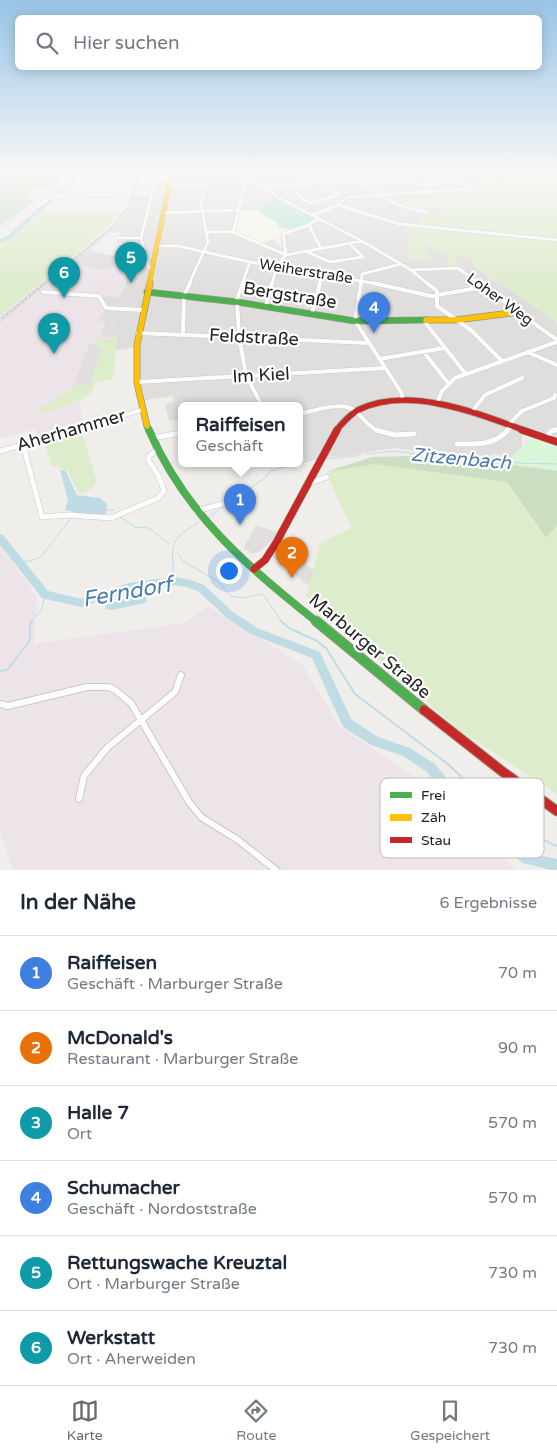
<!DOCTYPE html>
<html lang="de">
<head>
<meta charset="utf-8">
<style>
	:root { --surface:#fff; --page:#f6f6f7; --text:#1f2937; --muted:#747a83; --line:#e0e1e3; --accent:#6a6968 }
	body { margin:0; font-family:"Varela Round",sans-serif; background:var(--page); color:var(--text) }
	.you { position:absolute; left:228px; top:570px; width:18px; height:18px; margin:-12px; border:4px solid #fff; border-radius:50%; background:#1a73e8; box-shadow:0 0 0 8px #1a73e833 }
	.badge { display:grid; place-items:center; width:32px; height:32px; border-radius:50%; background:var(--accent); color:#fff; font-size:16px; font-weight:700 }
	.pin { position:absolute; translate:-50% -41px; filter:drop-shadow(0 1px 2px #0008) }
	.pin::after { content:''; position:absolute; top:26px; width:18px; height:15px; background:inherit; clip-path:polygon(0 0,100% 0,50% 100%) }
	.popup { position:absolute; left:178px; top:402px; width:125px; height:65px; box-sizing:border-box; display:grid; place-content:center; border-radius:8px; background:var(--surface); filter:drop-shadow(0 1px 4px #0005); font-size:16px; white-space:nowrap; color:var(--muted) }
	.popup b { font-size:19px; color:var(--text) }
	.popup::after { content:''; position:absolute; left:50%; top:100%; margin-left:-10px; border:10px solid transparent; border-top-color:var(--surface) }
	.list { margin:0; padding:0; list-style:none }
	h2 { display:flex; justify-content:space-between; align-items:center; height:65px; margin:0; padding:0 20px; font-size:21px }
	h2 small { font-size:16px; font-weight:400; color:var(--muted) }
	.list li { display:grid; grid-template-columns:32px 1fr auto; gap:15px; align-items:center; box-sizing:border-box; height:75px; padding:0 20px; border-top:1px solid var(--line) }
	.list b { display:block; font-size:19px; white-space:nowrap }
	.list p { margin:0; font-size:16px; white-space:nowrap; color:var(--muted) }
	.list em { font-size:16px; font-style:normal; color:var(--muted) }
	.icon { flex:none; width:28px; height:28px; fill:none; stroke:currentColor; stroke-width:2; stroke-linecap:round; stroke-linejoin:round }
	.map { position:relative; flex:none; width:557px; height:870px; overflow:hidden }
	.search { position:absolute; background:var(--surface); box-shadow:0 2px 12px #0003; left:15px; right:15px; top:15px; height:55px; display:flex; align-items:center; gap:12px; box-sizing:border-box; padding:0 18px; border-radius:8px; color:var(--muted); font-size:19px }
	.sheet { height:515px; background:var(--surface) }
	nav { display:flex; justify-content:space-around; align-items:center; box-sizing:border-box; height:70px; border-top:1px solid var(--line); background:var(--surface); font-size:14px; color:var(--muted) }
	nav a { display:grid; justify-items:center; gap:2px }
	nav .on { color:var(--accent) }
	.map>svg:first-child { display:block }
	.residential { fill:#dfdedc; fill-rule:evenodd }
	.industrial { fill:#ede4e9 }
	.education { fill:#f8f7e8 }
	.grass { fill:#ddeccb }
	.forest { fill:#cbdec1 }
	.cemetery { fill:#cadbca }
	.park { fill:#daf5da }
	.pitch { fill:#b7e6d2 }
	.parking { fill:#e0dfde }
	.water { fill:#bfdbe3 }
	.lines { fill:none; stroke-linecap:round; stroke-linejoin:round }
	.stream-far1 { stroke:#bfdbe3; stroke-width:1 }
	.stream { stroke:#bfdbe3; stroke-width:2 }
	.river { fill:#bfdbe3; fill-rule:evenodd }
	.street-far3-casing { stroke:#c9c8c7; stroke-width:4 }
	.street-far2-casing { stroke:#c9c8c7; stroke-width:5 }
	.street-far1-casing { stroke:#c9c8c7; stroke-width:6 }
	.street-casing { stroke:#c9c8c7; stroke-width:8 }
	.fast-far2-casing { stroke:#999a82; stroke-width:7 }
	.fast-far1-casing { stroke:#999a82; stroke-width:8 }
	.fast-casing { stroke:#999a82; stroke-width:11 }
	.slow-far1-casing { stroke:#999a82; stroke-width:5 }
	.slow-casing { stroke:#999a82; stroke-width:7 }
	.jam-far2-casing { stroke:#999a82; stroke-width:7 }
	.jam-far1-casing { stroke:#999a82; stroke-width:8 }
	.jam-casing { stroke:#999a82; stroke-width:11 }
	.street-far3 { stroke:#fdfcfc; stroke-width:3 }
	.street-far2 { stroke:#fdfcfc; stroke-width:4 }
	.street-far1 { stroke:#fdfcfc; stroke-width:5 }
	.street { stroke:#fdfcfc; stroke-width:6 }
	.fast-far2 { stroke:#4caf50; stroke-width:5.5 }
	.fast-far1 { stroke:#4caf50; stroke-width:7 }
	.fast { stroke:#4caf50; stroke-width:9 }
	.slow-far1 { stroke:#ffc107; stroke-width:4.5 }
	.slow { stroke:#ffc107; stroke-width:5.5 }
	.jam-far2 { stroke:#c62828; stroke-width:5.5 }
	.jam-far1 { stroke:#c62828; stroke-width:7 }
	.jam { stroke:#c62828; stroke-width:9 }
	.rail-casing { stroke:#ccc; stroke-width:2.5 }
	.rail { stroke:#fff; stroke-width:1; stroke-dasharray:2.5; stroke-linecap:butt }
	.labels { text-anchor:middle; stroke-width:4.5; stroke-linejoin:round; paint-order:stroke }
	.far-street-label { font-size:15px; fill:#222; stroke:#fff }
	.street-label { font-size:18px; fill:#222; stroke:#fff }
	.water-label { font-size:19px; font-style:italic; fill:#4a7aab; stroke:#fff }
	.near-water-label { font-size:22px; font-style:italic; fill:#4a7aab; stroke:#fff }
	.key { fill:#fff; stroke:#bdbdbd; stroke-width:1 }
	.key-label { font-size:14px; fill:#222 }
</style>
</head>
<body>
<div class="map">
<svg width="557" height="870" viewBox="0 0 557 870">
	<rect width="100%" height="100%" fill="#f0eeeb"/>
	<!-- residential -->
	<path class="residential" d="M151 171H281L309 173V178H314L316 173 333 174 367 171H399L403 176 446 171H457L465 175 482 171H518L499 176 509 181 497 187 485 182 478 186 493 192 480 195 396 200 414 208 441 207 445 212 419 225 406 224 409 260 426 245H432L454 257 469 256 473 264 497 284 501 283 557 323V445L522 434V446L511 458 495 454 481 460 459 456 443 457 397 448 360 453 352 458 331 456 305 462 299 429V406H181V419L169 421 165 404 174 402 172 396 145 400 141 383 139 346 114 351 117 337H109L115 321H133L138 308 108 306 100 295 124 289 127 279 124 272 136 255 124 256 108 271 81 266 73 261 88 250 113 256 142 254V252H125L128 243H116L120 232H111L127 214 136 194 153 191 147 187 143 183 145 180 167 179 166 176 150 173ZM262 206 300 228 284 232 280 236 283 249 239 210H259Z"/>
	<!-- industrial -->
	<path class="industrial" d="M135 171H151L150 173 140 175 132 206 127 214 111 232 74 260 81 266 108 271 124 256 137 255 124 272 127 278 124 289 119 297 101 296 108 306 138 308 133 321H115L109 337H117L113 379 95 382 92 392 79 401 83 421 55 428V433L38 438 35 429 0 439V317L116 223 131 201Z
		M0 546 37 597 34 644 184 623 208 606 303 665 340 727 431 788 516 870H13L0 831Z"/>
	<!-- education -->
	<path class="education" d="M239 210H259L262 214 278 223 277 226 300 228 284 232 280 236 261 244 234 231Z"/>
	<!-- grass -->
	<path class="grass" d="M518 171H557V323L501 283 497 284 473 264 469 256 455 257 459 266H451L444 253 435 254 432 245H426L430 261 409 260 406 224 419 225 424 213 445 212 441 207 414 208 395 200 480 195 492 192 478 186 485 182 497 187 508 181 498 176Z
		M41 211 118 213 110 226 0 316V244L12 237Z
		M98 337H100V340H108L109 337H117L113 379 95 382C92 405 54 409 36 414L35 410 50 403 74 385H90L101 351 93 344Z
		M74 431 81 433 83 436 97 482 91 489 79 494 67 470 51 465 44 440Z
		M375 464 507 482 545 538 557 525V794L458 729 306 596 320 543 351 528 326 472Z"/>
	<!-- forest -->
	<path class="forest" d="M34 171H44L65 176 51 187H32L25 199H38L0 225V197L13 199Z
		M411 456 528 466 557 470V525L546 538 507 482 375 464 326 472 372 457Z"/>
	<!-- cemetery -->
	<path class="cemetery" d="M0 171H34L13 199 0 197Z"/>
	<!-- park -->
	<path class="park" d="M531 437 557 445V471L513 465 511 458Z"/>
	<!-- pitch -->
	<path class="pitch" d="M278 198 316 219C304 228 292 232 277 226L278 223 262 214 259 210 262 203Z"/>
	<!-- parking -->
	<path class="parking" d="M105 310 137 312 133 321H115L109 337H100L106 322 98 321Z
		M89 344H93L101 351 90 385H74Z
		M256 525 277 532 273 540 259 552 251 554 250 551 243 549Z
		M279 543 314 571 308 585 273 557Z"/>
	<!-- water -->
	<path class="water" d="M60 470H65L77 495 100 498 107 504 106 514 87 515 65 510 68 500Z
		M142 596 146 597V602L144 603 112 610 105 609 106 605 119 600Z"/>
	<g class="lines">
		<!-- stream-far1 -->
		<path class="stream-far1" d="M298 171 322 173
			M327 173 365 171
			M0 227 15 218
			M17 244 26 231
			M366 454 394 451 424 455 437 460 458 458 482 461 494 457 519 463 557 464
			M358 456 360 455
			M327 458H342
			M299 463 312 460
			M229 502 265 478 271 471 294 464
			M107 510H114
			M120 517 135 527 149 528 169 544
			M209 517 224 506
			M177 553 183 561 219 582 231 596 243 598 263 594 282 622
			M17 562 30 561 41 557 71 518
			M173 581C174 548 165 541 198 523
			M31 622 42 609 45 595"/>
		<!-- stream -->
		<path class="stream" d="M281 621 289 628 317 641 326 648 355 694 449 765 497 811 526 832 557 846
			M0 671 7 670 28 643C33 636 27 628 32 621"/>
		<!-- river -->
		<path class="river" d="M88 171H93L78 178 11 238 0 243V239L7 236 74 176Z
			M0 534 3 535 48 591 82 599 129 583 173 577 187 579 204 585 233 612 257 628 320 652 351 719 378 737 410 748 435 764 479 818 530 853 557 859V870H551L523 863 471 826 427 772 403 756 371 745 343 727 312 658 251 634 227 618 198 591 187 587 173 585 129 591 82 607 45 599 42 598 0 545Z"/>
		<defs>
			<path id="street-far3" d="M149 171 148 173 171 176
				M224 171 264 187 281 199 362 241 411 270 428 284
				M280 171 279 176H298
				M323 171 326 184 339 196
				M264 174 279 176
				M359 180C381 196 400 210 428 212
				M421 185 458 180 472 189
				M169 186H206
				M292 186 301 198 310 203 339 195
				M264 187 392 178 421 185 429 192
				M338 205 399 224 557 240
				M37 207 52 196 152 193
				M163 213 238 210
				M313 215 338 205 347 197 472 189 499 176 520 171
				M309 225 321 249
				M208 232H233L286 255 362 241
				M233 232 246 180
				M117 238H141
				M349 243 363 257
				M156 246H178L250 262 378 284
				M307 252 330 262 363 257
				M151 268 148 266 141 238 154 185 159 180 170 178
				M411 270 458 268 480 284
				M189 284 208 242 201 202 210 175 217 171
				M242 284 250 262
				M272 284 277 266 286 255 283 234 309 225 319 218
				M319 284 322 274
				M361 284 362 274 401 264"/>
			<path id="street-far2" d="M243 283 237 299 239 336 246 375 262 406
				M361 283 355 321 401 392 403 399
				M373 283 431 296 484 287
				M427 283 437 291V306L472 331 502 361
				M478 283 557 340
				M43 292 99 296 106 308 143 310
				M266 306 272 283
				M312 313 320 283
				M424 321 465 373
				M138 333 369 343
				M183 334 184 296 190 283
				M423 351 448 383
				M527 352 557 365
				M379 359 445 348
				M137 382 385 368
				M437 403 442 391 455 378 557 342
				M471 413 485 395 522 378
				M299 414C314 411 340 401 354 410 363 417 368 426 378 431
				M508 425 522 411 554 398 555 395
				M70 431 142 410
				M507 431 511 426
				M552 431 557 429"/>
			<path id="street-far1" d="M376 430 395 435 414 434
				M152 438 181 433
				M546 438 551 431 555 430
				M23 444 42 517 69 515 111 518 158 498 164 491C161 479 156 470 148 460L150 455 157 450
				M457 444C476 444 494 446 508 430
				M0 451 74 430
				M307 484 327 477
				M196 511 226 503"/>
			<path id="street" d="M0 704 8 706 87 687H109L115 690 131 703 189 802 201 817 238 840 276 870
				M79 799 84 776 107 748 175 692 181 675"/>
			<path id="fast-far2" d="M147 292 237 302 355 321 426 320
				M147 426 149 431"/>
			<path id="fast-far1" d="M149 430C186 515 246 565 317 622"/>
			<path id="fast" d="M316 621 424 710"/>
			<path id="slow-far1" d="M149 284 172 171"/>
			<path id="slow" d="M426 320H456L519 312
				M147 426 137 383V345L150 283"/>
			<path id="jam-far2" d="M336 431C341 424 351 414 358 410 408 385 477 413 526 431"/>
			<path id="jam-far1" d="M522 430 557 442
				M254 569 265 560 276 543 337 430"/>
			<path id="jam" d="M424 710 503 772 557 811"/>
		</defs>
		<!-- street-far3 casing -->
		<use href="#street-far3" class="street-far3-casing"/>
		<!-- street-far2 casing -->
		<use href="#street-far2" class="street-far2-casing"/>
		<!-- street-far1 casing -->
		<use href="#street-far1" class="street-far1-casing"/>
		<!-- street casing -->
		<use href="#street" class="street-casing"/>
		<!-- fast-far2 casing -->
		<use href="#fast-far2" class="fast-far2-casing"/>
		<!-- fast-far1 casing -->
		<use href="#fast-far1" class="fast-far1-casing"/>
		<!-- fast casing -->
		<use href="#fast" class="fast-casing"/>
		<!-- slow-far1 casing -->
		<use href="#slow-far1" class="slow-far1-casing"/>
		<!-- slow casing -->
		<use href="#slow" class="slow-casing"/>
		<!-- jam-far2 casing -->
		<use href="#jam-far2" class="jam-far2-casing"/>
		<!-- jam-far1 casing -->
		<use href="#jam-far1" class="jam-far1-casing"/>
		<!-- jam casing -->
		<use href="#jam" class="jam-casing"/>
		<!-- street-far3 -->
		<use href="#street-far3" class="street-far3"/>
		<!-- street-far2 -->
		<use href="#street-far2" class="street-far2"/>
		<!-- street-far1 -->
		<use href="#street-far1" class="street-far1"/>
		<!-- street -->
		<use href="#street" class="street"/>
		<!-- fast-far2 -->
		<use href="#fast-far2" class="fast-far2"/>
		<!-- fast-far1 -->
		<use href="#fast-far1" class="fast-far1"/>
		<!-- fast -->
		<use href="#fast" class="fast"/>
		<!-- slow-far1 -->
		<use href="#slow-far1" class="slow-far1"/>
		<!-- slow -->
		<use href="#slow" class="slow"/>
		<!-- jam-far2 -->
		<use href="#jam-far2" class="jam-far2"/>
		<!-- jam-far1 -->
		<use href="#jam-far1" class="jam-far1"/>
		<!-- jam -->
		<use href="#jam" class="jam"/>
		<defs>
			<path id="rail" d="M130 180 132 172
				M0 320 112 228 130 205 140 171"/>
		</defs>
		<!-- rail casing -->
		<use href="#rail" class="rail-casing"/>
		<!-- rail -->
		<use href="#rail" class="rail"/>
	</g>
	<!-- sky -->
	<linearGradient id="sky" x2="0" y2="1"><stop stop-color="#97c4e6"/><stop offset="0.59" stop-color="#f8f7f6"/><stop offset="1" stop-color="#f8f7f6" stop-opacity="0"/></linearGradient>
	<rect width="557" height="292" fill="url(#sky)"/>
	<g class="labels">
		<!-- far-street labels -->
		<g class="far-street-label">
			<text transform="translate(306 271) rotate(9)" y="5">Weiherstraße</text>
			<text transform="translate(500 299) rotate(36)" y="5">Loher Weg</text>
		</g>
		<!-- street labels -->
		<g class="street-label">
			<text transform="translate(290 295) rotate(9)" y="6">Bergstraße</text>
			<text transform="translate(254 337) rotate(3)" y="6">Feldstraße</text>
			<text transform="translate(261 375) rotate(-3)" y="6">Im Kiel</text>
			<text transform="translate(71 430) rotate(-16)" y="6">Aherhammer</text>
			<text transform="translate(370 646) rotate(40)" y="6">Marburger Straße</text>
		</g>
		<!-- water labels -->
		<g class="water-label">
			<text transform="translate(461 458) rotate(5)" y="7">Zitzenbach</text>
		</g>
		<!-- near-water labels -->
		<g class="near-water-label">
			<text transform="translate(127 591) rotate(-10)" y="8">Ferndorf</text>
		</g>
	</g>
	<!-- legend -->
	<rect x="380" y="778" width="164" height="80" rx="8" class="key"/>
	<rect x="390" y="792" width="22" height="6" fill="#4caf50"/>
	<rect x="390" y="814" width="22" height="7" fill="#ffc107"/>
	<rect x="390" y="837" width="22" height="6" fill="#c62828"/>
	<g class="key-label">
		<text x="421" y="800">Frei</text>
		<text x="421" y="822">Zäh</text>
		<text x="421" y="845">Stau</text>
	</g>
</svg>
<div class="you"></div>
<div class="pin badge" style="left:240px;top:525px;background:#3f7fe0">1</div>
<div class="popup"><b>Raiffeisen</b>Geschäft</div>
<div class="pin badge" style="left:292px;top:578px;background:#e8710a">2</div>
<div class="pin badge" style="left:54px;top:354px;background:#0f9aa8">3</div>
<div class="pin badge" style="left:374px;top:333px;background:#3f7fe0">4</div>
<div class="pin badge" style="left:131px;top:283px;background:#0f9aa8">5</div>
<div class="pin badge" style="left:64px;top:298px;background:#0f9aa8">6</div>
<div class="search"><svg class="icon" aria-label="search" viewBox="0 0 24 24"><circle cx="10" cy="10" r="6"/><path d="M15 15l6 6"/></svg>Hier suchen</div>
</div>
<section class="sheet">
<h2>In der Nähe<small>6 Ergebnisse</small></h2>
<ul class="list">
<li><span class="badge" style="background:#3f7fe0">1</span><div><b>Raiffeisen</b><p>Geschäft · Marburger Straße</p></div><em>70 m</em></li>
<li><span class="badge" style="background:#e8710a">2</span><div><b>McDonald's</b><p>Restaurant · Marburger Straße</p></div><em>90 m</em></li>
<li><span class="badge" style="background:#0f9aa8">3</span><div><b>Halle 7</b><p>Ort</p></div><em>570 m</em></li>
<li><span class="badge" style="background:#3f7fe0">4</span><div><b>Schumacher</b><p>Geschäft · Nordoststraße</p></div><em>570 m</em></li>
<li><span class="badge" style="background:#0f9aa8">5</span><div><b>Rettungswache Kreuztal</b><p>Ort · Marburger Straße</p></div><em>730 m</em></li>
<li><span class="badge" style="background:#0f9aa8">6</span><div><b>Werkstatt</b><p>Ort · Aherweiden</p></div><em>730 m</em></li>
</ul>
</section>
<nav>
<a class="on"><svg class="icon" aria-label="map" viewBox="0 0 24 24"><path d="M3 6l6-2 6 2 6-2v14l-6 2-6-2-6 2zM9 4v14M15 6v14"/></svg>Karte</a>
<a><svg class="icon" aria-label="directions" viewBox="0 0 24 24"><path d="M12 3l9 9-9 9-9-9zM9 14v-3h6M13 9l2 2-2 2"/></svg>Route</a>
<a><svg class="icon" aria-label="saved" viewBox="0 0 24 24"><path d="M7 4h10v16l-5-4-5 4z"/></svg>Gespeichert</a>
</nav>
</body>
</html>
